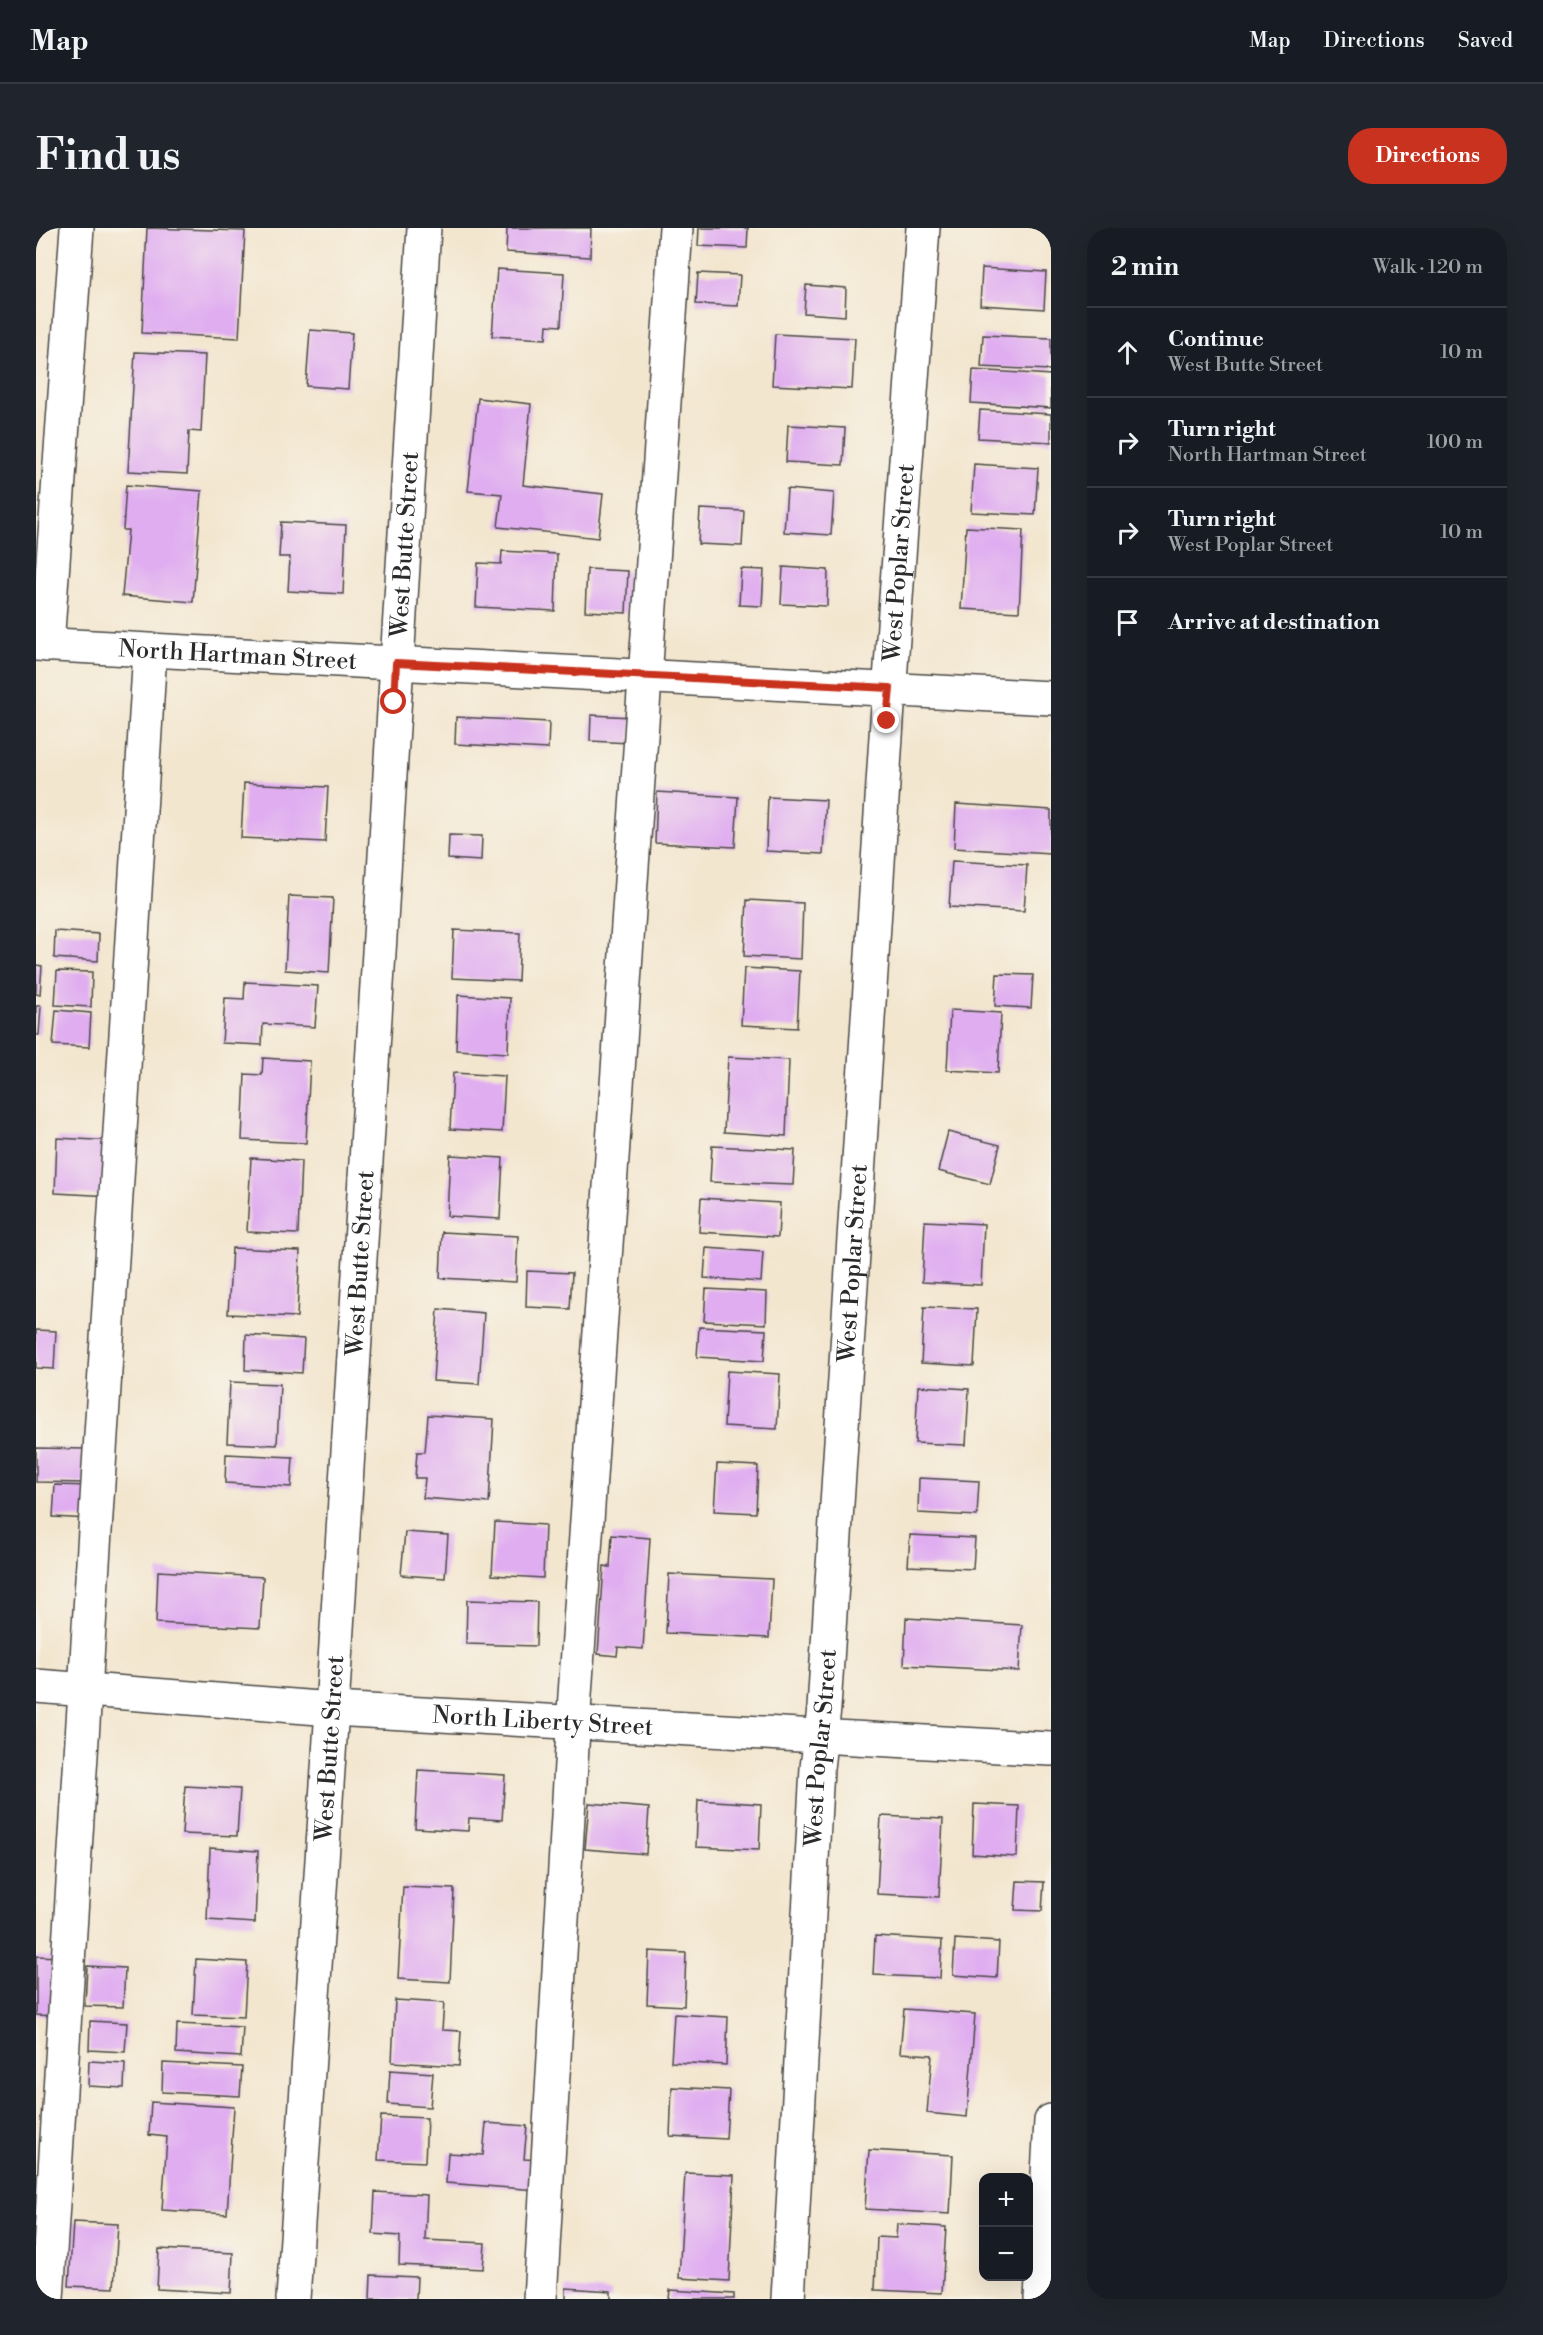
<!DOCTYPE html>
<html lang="en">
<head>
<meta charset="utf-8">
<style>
	:root { --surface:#171b24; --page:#20242c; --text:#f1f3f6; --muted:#9ea1a6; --line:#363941; --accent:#c8321e }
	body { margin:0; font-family:"Libre Bodoni",serif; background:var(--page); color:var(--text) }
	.controls { position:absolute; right:18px; bottom:18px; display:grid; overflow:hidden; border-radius:12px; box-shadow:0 6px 24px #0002 }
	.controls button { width:54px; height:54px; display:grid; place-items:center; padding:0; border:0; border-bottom:2px solid var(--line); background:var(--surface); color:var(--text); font:30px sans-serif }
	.stop { position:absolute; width:18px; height:18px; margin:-14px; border:4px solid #c8321e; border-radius:50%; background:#fff }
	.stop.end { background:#c8321e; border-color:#fff; box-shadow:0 2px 6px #0008 }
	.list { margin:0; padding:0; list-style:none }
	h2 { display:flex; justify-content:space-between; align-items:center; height:78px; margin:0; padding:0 24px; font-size:26px }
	h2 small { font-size:20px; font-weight:400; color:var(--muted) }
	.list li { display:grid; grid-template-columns:39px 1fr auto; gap:18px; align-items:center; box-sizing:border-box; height:90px; padding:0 24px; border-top:2px solid var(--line) }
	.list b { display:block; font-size:22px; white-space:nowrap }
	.list p { margin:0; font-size:20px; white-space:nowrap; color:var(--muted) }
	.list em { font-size:20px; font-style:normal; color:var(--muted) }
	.icon { flex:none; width:33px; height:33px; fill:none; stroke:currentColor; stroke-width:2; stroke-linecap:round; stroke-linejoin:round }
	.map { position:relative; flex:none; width:1015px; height:2071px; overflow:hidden; border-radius:24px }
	header { display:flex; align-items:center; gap:36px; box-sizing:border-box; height:84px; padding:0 30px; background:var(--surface); border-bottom:2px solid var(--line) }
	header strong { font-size:28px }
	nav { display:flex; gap:33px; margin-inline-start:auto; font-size:21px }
	.intro { display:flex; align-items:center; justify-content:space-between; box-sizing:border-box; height:144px; padding:0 36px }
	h1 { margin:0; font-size:42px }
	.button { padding:15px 27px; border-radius:24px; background:var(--accent); color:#fff; font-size:21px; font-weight:700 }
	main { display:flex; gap:36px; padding:0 36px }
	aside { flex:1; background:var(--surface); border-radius:24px; box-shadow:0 6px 24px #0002 }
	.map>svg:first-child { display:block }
	.building { fill:#e0aef0 }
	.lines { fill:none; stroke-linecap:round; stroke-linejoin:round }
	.minor-casing { stroke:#494744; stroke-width:36 }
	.minor { stroke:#fff; stroke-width:33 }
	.route { stroke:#c8321e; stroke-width:8 }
	.labels { text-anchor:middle; stroke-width:4.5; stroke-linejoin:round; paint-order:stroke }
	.street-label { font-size:24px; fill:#2b2b2b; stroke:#f7f3e8 }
</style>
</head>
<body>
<header>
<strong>Map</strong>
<nav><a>Map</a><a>Directions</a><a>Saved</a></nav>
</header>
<div class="intro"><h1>Find us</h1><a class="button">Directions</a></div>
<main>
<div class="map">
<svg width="1015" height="2071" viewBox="0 0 1015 2071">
	<rect width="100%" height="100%" fill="#f7f3e8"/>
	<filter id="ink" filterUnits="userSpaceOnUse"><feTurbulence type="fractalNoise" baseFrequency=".0167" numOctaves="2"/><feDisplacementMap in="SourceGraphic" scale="12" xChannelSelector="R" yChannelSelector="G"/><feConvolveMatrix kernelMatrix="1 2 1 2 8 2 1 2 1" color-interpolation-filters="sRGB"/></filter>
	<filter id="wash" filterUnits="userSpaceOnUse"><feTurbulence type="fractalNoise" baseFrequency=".008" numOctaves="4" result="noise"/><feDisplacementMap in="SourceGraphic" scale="24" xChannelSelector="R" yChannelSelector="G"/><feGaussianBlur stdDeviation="1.35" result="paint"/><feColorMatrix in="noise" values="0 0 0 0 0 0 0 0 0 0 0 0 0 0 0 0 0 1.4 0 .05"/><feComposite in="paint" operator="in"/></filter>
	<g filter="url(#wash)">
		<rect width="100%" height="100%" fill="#f3e6cf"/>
		<g id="blocks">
			<!-- building -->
			<path class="building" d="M111 0 209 3 203 110 106 105Z
				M471 0H555L554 29 470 24Z
				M663 0H712L711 20 662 18Z
				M946 40 1010 44 1008 81 944 77Z
				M461 41 528 45 525 98 511 97 510 111 456 108Z
				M662 45 704 47 702 78 660 76Z
				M770 57 810 60 809 88 768 85Z
				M274 102 316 105 312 161 270 158Z
				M739 106 819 110 816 161 736 157Z
				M947 107 1015 110V142L945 139Z
				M99 124 169 127 165 204 153 203 151 246 92 243Z
				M937 142 1015 147V180L935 175Z
				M442 170 495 176 487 257 567 266 562 310 462 299 466 266 432 263Z
				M944 182 1015 186V214L942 210Z
				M752 197 809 200 807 237 750 234Z
				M938 236 1002 240 999 287 935 284Z
				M90 257 166 263 157 374 86 368 92 302H87Z
				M751 261 798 265 795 307 748 304Z
				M664 281 708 283 706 318 662 316Z
				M245 294 310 297 307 366 252 363 254 329H243Z
				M930 299 987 302 983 384 925 381Z
				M466 323 521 326 519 383 440 379 442 335 465 336Z
				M747 339 792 342 791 378 745 376Z
				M551 341 592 343 590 385 549 383Z
				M705 341 728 342 726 378 703 377Z
				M555 487 596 489 594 515 554 513Z
				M420 489 513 494 512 521 419 516Z
				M208 555 292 559 289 614 205 610Z
				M621 564 702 569 699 619 619 615Z
				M732 569 790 572 787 626 730 623Z
				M920 576 1015 582V626L918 620Z
				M413 607 446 608 445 633 412 631Z
				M916 633 991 637 988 683 913 679Z
				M253 668 297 670 293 745 249 742Z
				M711 672 767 675 765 731 708 728Z
				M418 702 484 705 482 753 416 750Z
				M19 703 63 706 62 733 18 730Z
				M0 737 6 738 4 767 0 766Z
				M708 740 764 743 761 800 705 797Z
				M21 743 56 744 55 779 19 777Z
				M961 746 997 747 995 780 959 778Z
				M209 754 282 758 279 799 227 796 226 817 186 815 189 770 208 771Z
				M422 767 474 770 472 825 420 822Z
				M0 778H5L3 807H0Z
				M20 782 55 785 53 819 17 817Z
				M914 782 965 785 962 845 911 842Z
				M692 829 753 832 750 908 688 904Z
				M227 830 274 833 270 915 206 912 209 846 226 847Z
				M417 845 469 848 466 904 414 901Z
				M912 904 964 917 954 956 902 943Z
				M21 910 79 913 76 968 19 965Z
				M676 918 759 922 757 957 674 954Z
				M414 927 467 930 464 991 411 988Z
				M215 930 265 933 262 1006 211 1004Z
				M665 970 744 975 742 1009 663 1004Z
				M889 993 948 996 945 1057 886 1054Z
				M406 1004 482 1008 480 1054 404 1050Z
				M196 1020 264 1023 261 1089 192 1086Z
				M670 1020 727 1024 725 1054 668 1050Z
				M491 1043 536 1045 534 1081 490 1079Z
				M670 1061 731 1064 730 1096 668 1093Z
				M888 1079 941 1081 938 1138 885 1135Z
				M402 1081 448 1085 443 1156 397 1153Z
				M663 1099 730 1102 728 1133 661 1129Z
				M0 1102 20 1103 18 1141 0 1140Z
				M210 1107 268 1111 266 1145 209 1142Z
				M691 1143 744 1146 741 1201 688 1198Z
				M194 1154 244 1156 241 1217 191 1215Z
				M882 1158 933 1161 930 1217 879 1215Z
				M392 1187 458 1191 453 1275 387 1270 389 1250H379L381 1224H389Z
				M0 1220 50 1221V1255L0 1254Z
				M190 1226 257 1229 255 1259 189 1255Z
				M681 1236 722 1238 720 1285 678 1283Z
				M883 1250 943 1253 941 1288 882 1285Z
				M19 1257 55 1258 53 1291 17 1289Z
				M459 1294 509 1297 507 1350 456 1347Z
				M369 1304 412 1307 409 1350 365 1347Z
				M576 1307 614 1310 607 1421 582 1419 581 1428 562 1426 568 1338 574 1339Z
				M874 1307 939 1310 937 1341 872 1338Z
				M122 1343 227 1349 224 1400 120 1395Z
				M633 1346 736 1351 733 1410 630 1405Z
				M431 1372 501 1374 500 1418 430 1416Z
				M870 1390 986 1397 983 1443 868 1437Z
				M382 1542 469 1547 466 1592 433 1590 432 1603 379 1600Z
				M149 1558 204 1561 201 1608 146 1606Z
				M662 1572 725 1576 723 1622 660 1619Z
				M553 1575 613 1580 610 1626 549 1621Z
				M938 1576 983 1578 981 1629 936 1626Z
				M845 1588 907 1591 903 1669 841 1666Z
				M174 1620 222 1623 219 1695 171 1692Z
				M981 1653 1008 1654 1006 1683 979 1682Z
				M367 1659 418 1661 414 1754 362 1751Z
				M839 1708 906 1712 904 1750 837 1747Z
				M919 1711 963 1714 961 1750 917 1747Z
				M613 1723 650 1725 648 1778 611 1776Z
				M0 1728 24 1729 21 1788 0 1787Z
				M160 1731 211 1734 208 1789 157 1787Z
				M51 1738 89 1740 87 1779 49 1778Z
				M359 1772 408 1775 406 1802 425 1803 423 1838 356 1834Z
				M868 1781 939 1786 931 1889 891 1885 896 1827 864 1825Z
				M638 1786 692 1789 690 1837 635 1834Z
				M54 1793 91 1795 89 1824 53 1822Z
				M141 1796 207 1799 205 1829 140 1825Z
				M53 1833 89 1835 88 1860 52 1858Z
				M127 1835 206 1839 204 1868 126 1864Z
				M354 1842 397 1845 394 1879 352 1876Z
				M636 1859 693 1862 690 1911 634 1908Z
				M115 1874 198 1879 191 1986 126 1982 131 1909 113 1907Z
				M345 1888 391 1890 389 1934 342 1932Z
				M450 1895 491 1898 488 1931 503 1932 501 1962 410 1955 412 1925 447 1927Z
				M833 1922 917 1927 914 1986 829 1981Z
				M649 1945 698 1947 693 2053 643 2050Z
				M339 1964 391 1967 389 2012 449 2015 447 2041 363 2037 364 2008 337 2006Z
				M37 1994 82 1996 78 2060 33 2058Z
				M861 1996 910 1999 906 2065 839 2062 841 2009 860 2010Z
				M123 2021 197 2025 195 2065 121 2061Z
				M335 2047 381 2049 380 2071H334Z
				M530 2060 575 2063V2071H530Z
				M634 2062 698 2066V2071H633Z"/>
		</g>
	</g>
	<g filter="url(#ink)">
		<use href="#blocks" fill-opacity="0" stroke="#494744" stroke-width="1.5"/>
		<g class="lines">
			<defs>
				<g id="minor">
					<path id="s1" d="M0 416 1015 470"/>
					<path d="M11 417 41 0"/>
					<path id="s2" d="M0 1458 296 1481 1015 1521"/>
					<path d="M11 2071 114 423"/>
					<path id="s3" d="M257 2071 296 1481 388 0"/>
					<path d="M504 2071 539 1467 640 0"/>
					<path id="s4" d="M752 2071 781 1540 788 1480 851 493 887 0"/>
					<path d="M1005 2071 1015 1893"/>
				</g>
			</defs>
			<!-- minor casing -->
			<use href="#minor" class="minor-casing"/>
			<!-- minor -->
			<use href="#minor" class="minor"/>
		</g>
	</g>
	<g class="lines" filter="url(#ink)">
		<!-- route -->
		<path class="route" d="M358 474 360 435 854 460 851 493"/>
	</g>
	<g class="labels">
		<!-- street labels -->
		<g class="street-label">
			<text dy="8" stroke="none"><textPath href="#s3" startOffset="1758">West Butte Street</textPath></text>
			<text dy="8" stroke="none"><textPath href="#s4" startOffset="1740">West Poplar Street</textPath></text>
			<text dy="8" stroke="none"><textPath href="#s1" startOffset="202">North Hartman Street</textPath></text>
			<text dy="8" stroke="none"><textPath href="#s4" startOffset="1038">West Poplar Street</textPath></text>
			<text dy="8" stroke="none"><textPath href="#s3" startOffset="1038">West Butte Street</textPath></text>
			<text dy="8" stroke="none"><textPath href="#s2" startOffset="508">North Liberty Street</textPath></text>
			<text dy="8" stroke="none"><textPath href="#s4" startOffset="552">West Poplar Street</textPath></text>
			<text dy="8" stroke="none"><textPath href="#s3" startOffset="552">West Butte Street</textPath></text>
		</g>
	</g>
</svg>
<div class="controls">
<button>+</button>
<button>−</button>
</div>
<div class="stop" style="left:358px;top:474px"></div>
<div class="stop end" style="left:851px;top:493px"></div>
</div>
<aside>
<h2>2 min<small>Walk · 120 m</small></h2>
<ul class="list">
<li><svg class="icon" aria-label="ahead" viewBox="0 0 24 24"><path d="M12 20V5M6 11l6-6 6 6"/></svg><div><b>Continue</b><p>West Butte Street</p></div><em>10 m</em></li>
<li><svg class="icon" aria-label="right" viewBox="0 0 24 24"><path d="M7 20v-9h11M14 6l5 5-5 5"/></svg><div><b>Turn right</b><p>North Hartman Street</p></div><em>100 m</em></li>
<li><svg class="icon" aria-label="right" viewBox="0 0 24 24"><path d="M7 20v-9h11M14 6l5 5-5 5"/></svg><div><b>Turn right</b><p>West Poplar Street</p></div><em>10 m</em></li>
<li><svg class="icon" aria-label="arrive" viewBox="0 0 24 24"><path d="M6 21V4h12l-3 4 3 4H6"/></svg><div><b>Arrive at destination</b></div></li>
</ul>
</aside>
</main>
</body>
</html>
